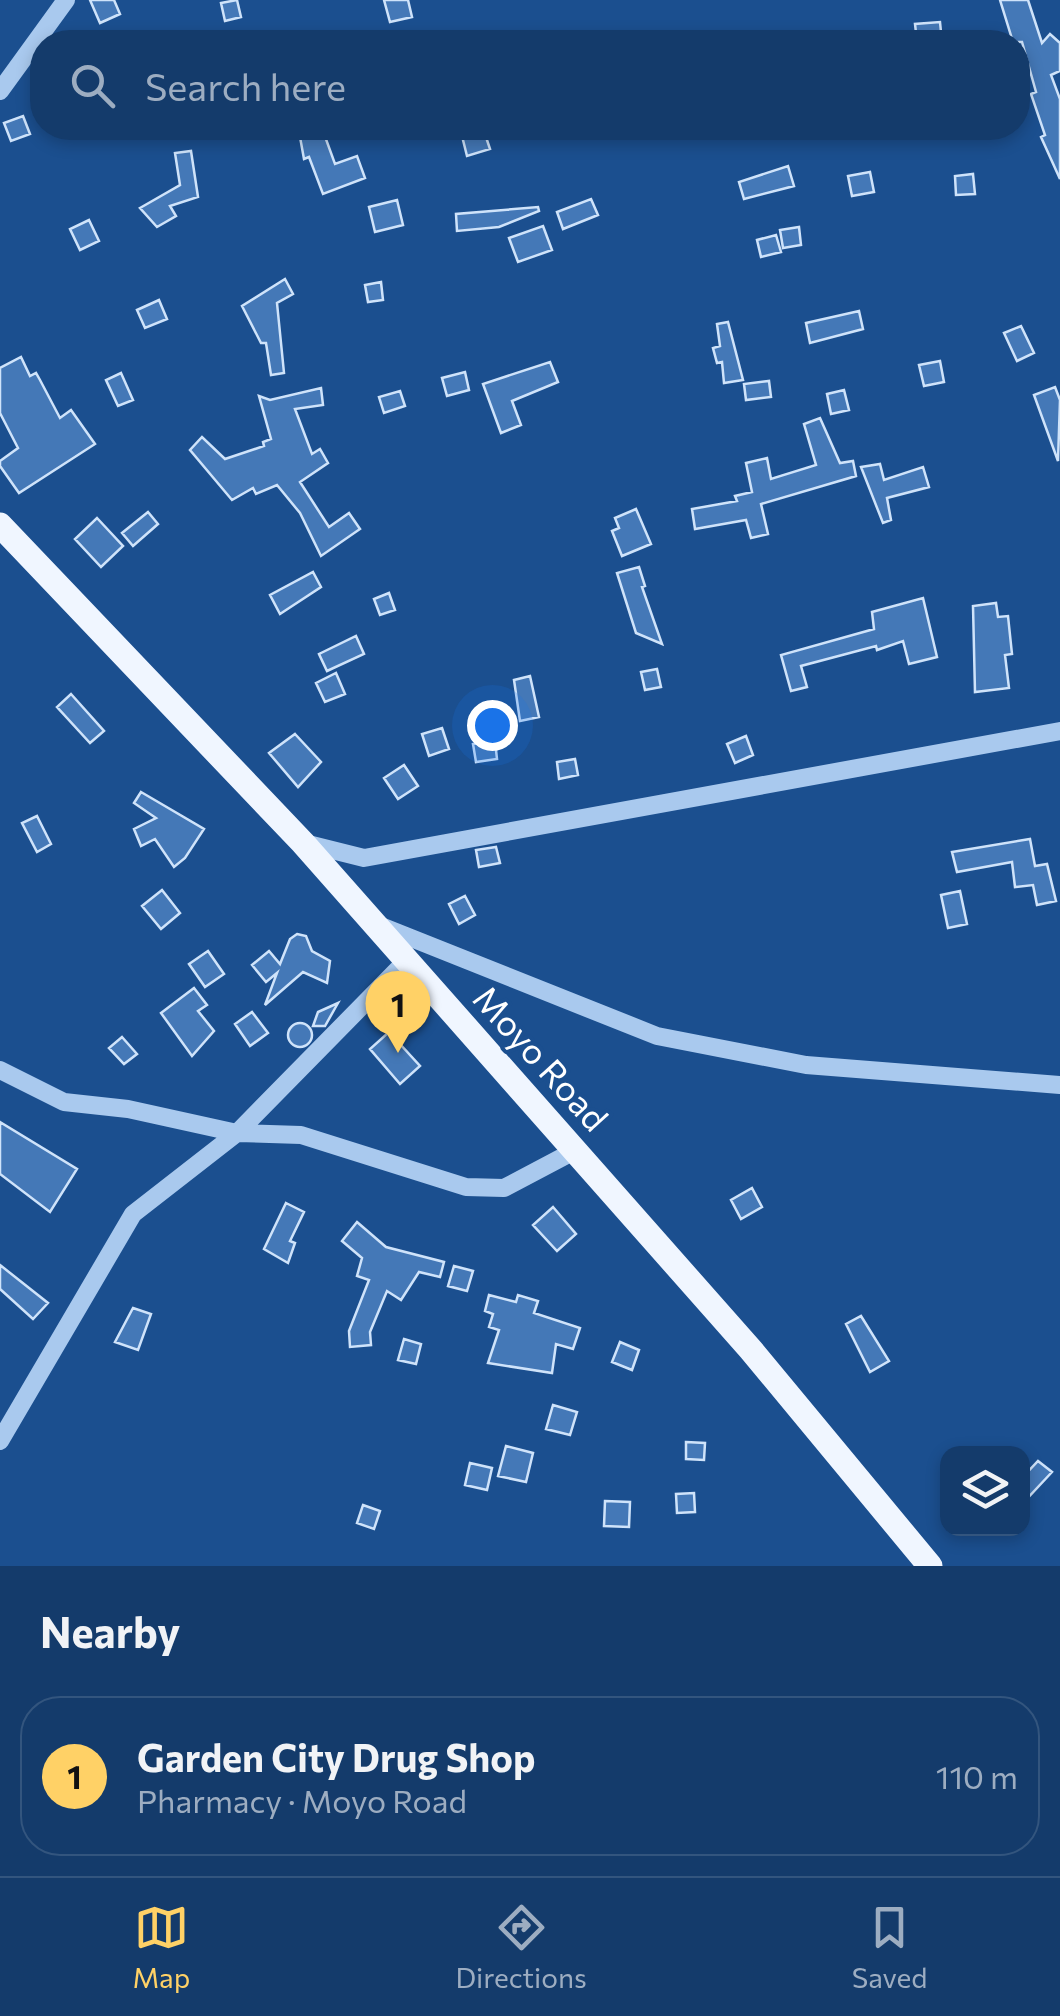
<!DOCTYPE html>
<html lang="en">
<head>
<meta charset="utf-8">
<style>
	:root { --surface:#143b6b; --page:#214673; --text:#f1f3f6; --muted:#9dadc1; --line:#33557e; --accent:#ffd166 }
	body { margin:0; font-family:Commissioner,sans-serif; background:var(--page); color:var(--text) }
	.controls { position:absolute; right:30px; bottom:30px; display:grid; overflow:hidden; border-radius:20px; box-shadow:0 5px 15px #0003 }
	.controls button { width:90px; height:90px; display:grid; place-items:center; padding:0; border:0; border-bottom:2px solid var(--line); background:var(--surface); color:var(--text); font:50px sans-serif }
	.you { position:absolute; left:492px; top:725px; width:35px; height:35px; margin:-25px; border:8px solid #fff; border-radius:50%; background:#1a73e8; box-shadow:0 0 0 15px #1a73e833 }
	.badge { display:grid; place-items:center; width:65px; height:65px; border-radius:50%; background:var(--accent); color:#111; font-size:32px; font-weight:700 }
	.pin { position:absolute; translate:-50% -82px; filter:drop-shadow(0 2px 5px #0008) }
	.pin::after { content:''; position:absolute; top:52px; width:35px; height:30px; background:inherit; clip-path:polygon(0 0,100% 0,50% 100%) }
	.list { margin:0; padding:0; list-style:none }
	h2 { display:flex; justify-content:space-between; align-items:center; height:130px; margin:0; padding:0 40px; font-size:42px }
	h2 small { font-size:32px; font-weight:400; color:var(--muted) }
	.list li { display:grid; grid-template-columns:65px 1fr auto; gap:30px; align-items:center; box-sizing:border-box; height:160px; margin:0 20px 20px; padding:0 20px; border:2px solid var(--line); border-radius:40px }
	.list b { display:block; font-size:38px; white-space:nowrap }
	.list p { margin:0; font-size:32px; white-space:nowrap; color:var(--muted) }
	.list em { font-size:32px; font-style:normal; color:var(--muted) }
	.icon { flex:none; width:55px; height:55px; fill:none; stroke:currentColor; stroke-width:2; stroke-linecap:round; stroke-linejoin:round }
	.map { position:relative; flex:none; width:1060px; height:1566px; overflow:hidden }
	.search { position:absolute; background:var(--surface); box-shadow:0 5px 15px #0003; left:30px; right:30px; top:30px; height:110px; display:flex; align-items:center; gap:25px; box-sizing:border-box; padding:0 35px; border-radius:40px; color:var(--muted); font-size:38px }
	.sheet { height:310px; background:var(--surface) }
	nav { display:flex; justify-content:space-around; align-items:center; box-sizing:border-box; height:140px; border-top:2px solid var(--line); background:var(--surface); font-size:28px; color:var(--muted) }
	nav a { display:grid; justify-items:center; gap:5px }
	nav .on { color:var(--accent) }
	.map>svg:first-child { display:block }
	.building { fill:#4478b7; stroke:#cfe3fa; stroke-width:2.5 }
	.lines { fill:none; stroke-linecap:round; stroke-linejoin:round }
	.minor { stroke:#a9c9ee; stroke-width:18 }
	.major { stroke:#f0f6ff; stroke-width:25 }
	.labels { text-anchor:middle; stroke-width:8; stroke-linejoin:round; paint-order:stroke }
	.street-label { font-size:35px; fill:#fff; stroke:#1b4f8f }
</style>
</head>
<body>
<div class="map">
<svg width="1060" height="1566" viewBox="0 0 1060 1566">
	<rect width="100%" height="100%" fill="#1b4f8f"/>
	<!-- building -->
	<path class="building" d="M90 0H114L120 14 100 23Z
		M237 0 241 17 225 21 221 3Z
		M384 0H408L412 17 390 22Z
		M1000 0H1028L1042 43 1050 34 1060 43V71L1051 75 1060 99V179L1041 137 1045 135 1031 94 1036 92 1022 42H1013Z
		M940 22 942 42H917L915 24Z
		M23 116 30 134 11 141 4 123Z
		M483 128 490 149 467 156 461 132Z
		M323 131 335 164 357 156 365 178 323 194 309 157 304 159 300 137Z
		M191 151 198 197 170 206 176 216 157 227 140 208 180 185 175 153Z
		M788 166 794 186 744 199 739 182Z
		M870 172 874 192 852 196 848 176Z
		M973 174 975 194 956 195 955 176Z
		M591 199 598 215 563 229 557 212Z
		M397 200 403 225 375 232 369 207Z
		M538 207 539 211 499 227 457 231 456 214Z
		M89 220 99 241 80 250 70 229Z
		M543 226 552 250 518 262 509 238Z
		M799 227 801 245 783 248 780 230Z
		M776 235 781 252 761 257 757 240Z
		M285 279 293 294 277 303 284 373 271 375 266 343H261L242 306Z
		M381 282 383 300 368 302 365 285Z
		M159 300 167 319 145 328 137 310Z
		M859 311 863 329 810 343 806 323Z
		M728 322 743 380 724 383 722 362 717 363 713 348 720 346 717 324Z
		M1021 326 1034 353 1017 361 1004 333Z
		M21 357 30 376 36 373 40 380 60 418 71 410 95 444 19 493 0 466V461L18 448 0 413V368Z
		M940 361 944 382 924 386 919 365Z
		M550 362 558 382 512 401 521 425 501 433 483 384Z
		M465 372 469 390 447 396 442 378Z
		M121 373 133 400 118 406 106 380Z
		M769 381 771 397 746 400 744 384Z
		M1055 387 1060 400 1058 461 1034 395Z
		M321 388 323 405 295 409 312 454 320 449 328 463 300 482 329 527 349 513 360 529 321 556 300 513 277 485 256 494 253 488 232 500 190 450 202 437 225 459 264 446 263 442 271 439 259 396 270 400Z
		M844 390 849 410 831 414 827 394Z
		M400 391 405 406 384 413 379 397Z
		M820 418 840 463 853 461 856 476 761 504 768 534 751 538 746 520 695 529 692 509 737 501 735 496 752 492 746 463 767 458 771 479 816 465 804 424Z
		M880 464 884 480 923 467 929 487 887 498 891 520 883 523 861 467Z
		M636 509 651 544 622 556 612 531 619 528 615 518Z
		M148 512 158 524 133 546 122 533Z
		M97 518 123 546 101 567 75 539Z
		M639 567 645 586 642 587 662 644 636 633 617 573Z
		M313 572 321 587 280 614 270 595Z
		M389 593 395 610 380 615 374 599Z
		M923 598 937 657 909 664 903 641 877 650 876 646 801 666 807 687 791 691 781 655 874 629 872 612Z
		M996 603 998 617 1008 616 1012 654 1005 655 1009 688 975 692 973 606Z
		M356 636 364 654 327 671 319 654Z
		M657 669 661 687 645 690 641 672Z
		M336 673 345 694 325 702 316 683Z
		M530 676 539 717 520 721 514 680Z
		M71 694 104 731 90 743 57 707Z
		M442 728 449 749 429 756 422 734Z
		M295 734 321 762 298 787 269 753Z
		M746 736 753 755 735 763 727 744Z
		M495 741 497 759 476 762 473 744Z
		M575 759 578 775 559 779 557 762Z
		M404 765 418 786 398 799 384 778Z
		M141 792 204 829 185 858 174 867 155 839 141 846 134 829 156 818 134 803Z
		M37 816 51 844 37 852 22 823Z
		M1030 839 1035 866 1047 864 1056 901 1037 905 1033 885 1015 887 1012 862 957 872 952 852Z
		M496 847 500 863 479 867 476 850Z
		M162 890 180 913 161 929 142 906Z
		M960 891 967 924 948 928 941 895Z
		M465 896 475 915 459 924 449 904Z
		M297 934 306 936 312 951 330 961 327 983 303 972 265 1005 277 973 266 982 252 965 269 951 280 964 290 939Z
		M208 951 224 974 205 987 189 964Z
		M194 988 207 1005 198 1011 214 1031 192 1056 161 1013Z
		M338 1003 325 1026H313L318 1012Z
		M252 1012 268 1033 250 1046 235 1024Z
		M288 1035a12 12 0 1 1 24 0a12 12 0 1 1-24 0Z
		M389 1032 420 1066 400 1084 370 1049Z
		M122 1037 137 1054 124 1064 109 1048Z
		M0 1122 77 1169 50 1212 0 1174Z
		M752 1188 762 1207 741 1219 731 1200Z
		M286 1203 304 1212 290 1241 295 1243 288 1263 264 1249Z
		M553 1207 576 1234 557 1251 533 1225Z
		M357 1222 386 1247 444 1262 440 1277 419 1272 401 1300 387 1291 370 1332 371 1345 350 1347 349 1331 369 1280 357 1276 362 1258 342 1241Z
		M0 1265 48 1303 33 1319 0 1289Z
		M454 1266 473 1271 467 1291 448 1286Z
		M489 1295 516 1302 518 1295 538 1301 534 1313 580 1328 573 1349 556 1344 552 1373 488 1363 499 1330 489 1327 493 1314 485 1311Z
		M133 1308 151 1314 138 1350 115 1342Z
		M861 1316 889 1361 870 1372 846 1324Z
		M404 1339 421 1344 416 1364 398 1360Z
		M620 1342 639 1350 632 1370 612 1362Z
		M553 1405 577 1412 570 1435 546 1429Z
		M686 1442 705 1443 704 1460 686 1459Z
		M506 1446 533 1453 526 1482 498 1476Z
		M1038 1461 1052 1472 1022 1504V1478Z
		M470 1463 492 1468 487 1490 465 1485Z
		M694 1493 695 1512 677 1513 676 1494Z
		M605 1501 630 1502 629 1527 604 1526Z
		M363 1505 380 1511 374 1529 357 1523Z"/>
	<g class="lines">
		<!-- minor -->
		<path class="minor" d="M0 91 66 0
			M304 843 364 858 1060 731
			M381 926 657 1036 806 1065 1060 1085
			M0 1070 64 1102 128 1109 237 1133 301 1135 466 1187 504 1188 576 1150
			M0 1441 133 1214 237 1133 405 962"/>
		<!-- major -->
		<path class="major" d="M0 525 303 843 751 1350 930 1566"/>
	</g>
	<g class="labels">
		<!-- street labels -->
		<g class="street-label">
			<text transform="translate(540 1059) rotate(48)" y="12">Moyo Road</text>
		</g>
	</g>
</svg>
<div class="controls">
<button><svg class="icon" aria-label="layers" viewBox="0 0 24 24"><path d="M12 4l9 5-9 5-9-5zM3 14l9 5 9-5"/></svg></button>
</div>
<div class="you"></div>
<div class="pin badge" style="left:398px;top:1053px">1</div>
<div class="search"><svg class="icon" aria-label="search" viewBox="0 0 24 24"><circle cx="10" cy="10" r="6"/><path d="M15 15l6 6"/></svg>Search here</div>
</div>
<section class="sheet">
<h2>Nearby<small></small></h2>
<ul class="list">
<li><span class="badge">1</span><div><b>Garden City Drug Shop</b><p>Pharmacy · Moyo Road</p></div><em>110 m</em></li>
</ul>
</section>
<nav>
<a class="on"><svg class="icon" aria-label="map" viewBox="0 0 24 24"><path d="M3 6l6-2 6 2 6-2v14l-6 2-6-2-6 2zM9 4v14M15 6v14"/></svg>Map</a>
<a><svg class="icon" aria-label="directions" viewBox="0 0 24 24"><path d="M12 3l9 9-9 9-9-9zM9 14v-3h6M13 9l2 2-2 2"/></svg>Directions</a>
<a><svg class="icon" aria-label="saved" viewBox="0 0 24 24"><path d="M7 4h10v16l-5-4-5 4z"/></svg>Saved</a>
</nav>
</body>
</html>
